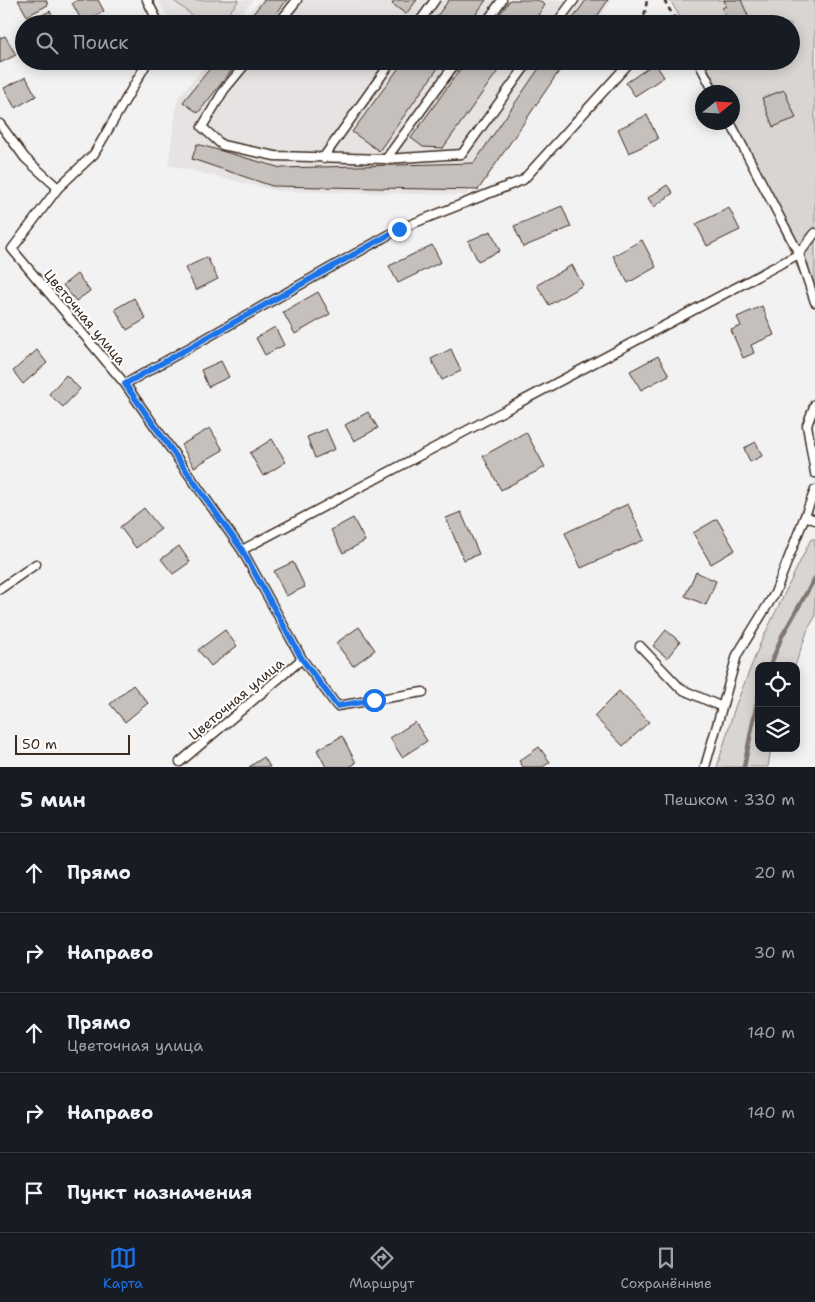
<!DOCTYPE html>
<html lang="ru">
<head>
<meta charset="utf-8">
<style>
	:root { --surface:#171b24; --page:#242831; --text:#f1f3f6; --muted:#9ea1a6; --line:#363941; --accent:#1a73e8 }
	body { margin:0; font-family:"Shantell Sans",sans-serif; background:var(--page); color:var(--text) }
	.controls { position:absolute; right:15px; bottom:15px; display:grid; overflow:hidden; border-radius:10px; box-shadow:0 2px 12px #0003 }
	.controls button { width:45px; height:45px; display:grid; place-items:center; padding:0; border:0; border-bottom:1px solid var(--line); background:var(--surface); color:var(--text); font:25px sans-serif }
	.compass { position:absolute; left:695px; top:85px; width:45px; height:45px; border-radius:50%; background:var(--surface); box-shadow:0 2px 12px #0003; rotate:72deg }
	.scale { position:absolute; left:15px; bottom:12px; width:115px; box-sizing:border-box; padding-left:5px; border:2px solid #3b2a1e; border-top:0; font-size:14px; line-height:18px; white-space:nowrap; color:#3b2a1e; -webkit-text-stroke:4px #fff; paint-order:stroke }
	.stop { position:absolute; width:15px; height:15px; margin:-11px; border:4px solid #1a73e8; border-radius:50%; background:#fff }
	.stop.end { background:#1a73e8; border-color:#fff; box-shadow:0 1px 5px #0008 }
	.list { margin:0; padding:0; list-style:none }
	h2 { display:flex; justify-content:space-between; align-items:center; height:65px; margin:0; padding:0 20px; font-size:21px }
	h2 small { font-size:16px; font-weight:400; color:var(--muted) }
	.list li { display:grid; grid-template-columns:32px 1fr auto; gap:15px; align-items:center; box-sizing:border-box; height:80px; padding:0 20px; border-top:1px solid var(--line) }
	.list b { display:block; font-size:19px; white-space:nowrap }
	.list p { margin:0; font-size:16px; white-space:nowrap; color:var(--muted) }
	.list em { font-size:16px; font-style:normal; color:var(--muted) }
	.icon { flex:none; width:28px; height:28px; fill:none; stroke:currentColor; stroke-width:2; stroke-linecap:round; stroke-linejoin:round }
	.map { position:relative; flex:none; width:815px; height:767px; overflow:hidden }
	.search { position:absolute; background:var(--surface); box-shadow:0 2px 12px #0003; left:15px; right:15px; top:15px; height:55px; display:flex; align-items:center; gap:12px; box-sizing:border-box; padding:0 18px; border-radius:28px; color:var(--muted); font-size:19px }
	.sheet { height:465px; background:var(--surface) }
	nav { display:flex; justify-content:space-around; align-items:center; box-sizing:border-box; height:70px; border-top:1px solid var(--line); background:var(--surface); font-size:14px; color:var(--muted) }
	nav a { display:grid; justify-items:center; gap:2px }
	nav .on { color:var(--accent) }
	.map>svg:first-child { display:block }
	.built { fill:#e6e3e2 }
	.green { fill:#d8d5d2; stroke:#8a8078 }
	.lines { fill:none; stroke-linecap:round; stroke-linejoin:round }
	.stream { stroke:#827770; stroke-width:4.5 }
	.building { fill:#c6c0bd; stroke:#3b2a1e }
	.lane-casing { stroke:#3b2a1e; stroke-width:11 }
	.path { stroke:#3b2a1e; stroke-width:2.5; stroke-dasharray:5 4; stroke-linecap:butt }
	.lane { stroke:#fff; stroke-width:8 }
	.route { stroke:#1a73e8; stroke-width:6 }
	.labels { text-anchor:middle; stroke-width:4; stroke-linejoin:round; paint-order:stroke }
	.street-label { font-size:14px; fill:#3b2a1e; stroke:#fff }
</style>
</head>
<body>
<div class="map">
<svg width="815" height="767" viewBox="0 0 815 767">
	<rect width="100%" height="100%" fill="#f3f2f2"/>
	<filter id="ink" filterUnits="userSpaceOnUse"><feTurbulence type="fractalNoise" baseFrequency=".02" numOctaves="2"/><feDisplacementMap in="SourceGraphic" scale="10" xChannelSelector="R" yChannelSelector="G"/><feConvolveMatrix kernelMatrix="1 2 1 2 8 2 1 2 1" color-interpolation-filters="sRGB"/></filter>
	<g filter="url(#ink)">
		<!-- built -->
		<path class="built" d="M158 0H253L233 24H172Z
			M260 0H612L594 24H240Z
			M209 61H566L466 195 277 191 168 165 178 98Z"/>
		<!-- green -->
		<path class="green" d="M173 0H239L220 24H203Z
			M670 0H815V307L733 121 732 92H720L704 61H791V24H684Z
			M811 539H815V617L808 629 795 666H759V748H771L768 767H717L735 707 760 644Z"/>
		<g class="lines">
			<!-- stream -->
			<path class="stream" d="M770 666 782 636 815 578
				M744 767 759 693"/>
		</g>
		<!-- building -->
		<path class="building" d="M18 0H46L48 5 27 16Z
			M78 0H98L104 11 83 23 72 3Z
			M264 0H287L268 24H245Z
			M395 0H417L406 14 392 4Z
			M449 0H486L469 24H431Z
			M510 0H538L545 5 532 24H493Z
			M586 0H608L592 24H569Z
			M724 0H741L749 18 734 24H729L722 8 726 6Z
			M50 11 57 24H29V22Z
			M5 36 16 55 0 63V38Z
			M216 61H239L198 113 183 102Z
			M404 61H443L379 151 352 132Z
			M466 61H505L443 148 423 147 411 138Z
			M544 61H566L478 190 272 186 192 159 197 144 281 168 474 163Z
			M655 63 664 77 635 96 626 83Z
			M26 77 36 96 15 108 4 88Z
			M784 90 796 118 773 127 762 98Z
			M647 115 658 139 629 153 618 129Z
			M667 185 673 193 654 207 648 198Z
			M562 206 571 227 523 247 514 226Z
			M729 208 740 230 707 246 696 224Z
			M491 231 500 251 478 261 468 241Z
			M642 240 656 267 628 283 613 256Z
			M432 245 441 262 398 283 389 266Z
			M207 257 218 279 196 290 185 268Z
			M572 265 583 285 549 305 537 285Z
			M77 274 90 291 76 301 63 285Z
			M318 292 330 314 295 334 283 312Z
			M134 298 146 319 127 330 115 309Z
			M762 306 774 335 751 345 754 353 743 358 731 330 741 326 737 317Z
			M275 327 284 345 265 355 256 338Z
			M451 349 461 371 442 380 431 359Z
			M37 350 47 363 23 384 13 371Z
			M658 356 669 375 641 390 630 371Z
			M221 361 229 377 208 387 201 370Z
			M66 375 80 389 63 407 49 394Z
			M368 412 378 428 354 441 345 425Z
			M210 428 223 450 194 467 181 445Z
			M326 429 335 449 315 458 307 437Z
			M526 432 545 467 501 490 483 456Z
			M272 439 286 462 263 476 250 453Z
			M756 442 762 456 750 462 744 448Z
			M628 504 644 540 581 568 565 533Z
			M144 508 161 529 136 548 120 527Z
			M461 512 479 554 464 560 446 518Z
			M353 518 365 541 343 553 331 530Z
			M717 519 735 550 711 564 693 533Z
			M179 546 190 562 173 574 161 559Z
			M293 562 305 587 286 596 274 571Z
			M696 572 716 581 706 605 685 596Z
			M359 627 375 650 353 666 336 643Z
			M225 630 237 646 211 666 198 650Z
			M666 630 680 642 667 658 653 646Z
			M133 685 148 703 125 722 110 704Z
			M619 691 649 722 623 746 594 716Z
			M415 722 427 741 402 757 390 738Z
			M342 736 356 763 349 767H326L317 750Z
			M539 747 550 762 543 767H523L519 761Z
			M264 757 270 767H249Z"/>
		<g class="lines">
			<defs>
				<path id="lane" d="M147 0 159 24
					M278 24 297 0
					M418 24 435 0
					M485 24 502 0
					M556 24 574 0
					M248 61 224 90 202 127 222 145 275 156 386 159 462 154 529 61
					M698 61 714 92
					M730 122 799 254 815 302
					M0 124 25 158 58 188 12 249 125 384 242 550 302 659 180 762
					M323 158 392 61
					M386 159 457 61
					M58 188 94 154 148 61
					M125 384 399 229 523 180 631 61
					M815 404 807 425 815 473
					M805 516 815 520
					M242 550 799 254 815 233
					M0 589 36 564
					M640 646 681 689 722 707
					M302 659 337 706 423 692
					M705 767 737 655 775 593 815 490"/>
			</defs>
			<!-- lane casing -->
			<use href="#lane" class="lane-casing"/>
			<!-- path -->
			<path class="path" d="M664 0 678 24
				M643 24 647 0"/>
			<!-- lane -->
			<use href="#lane" class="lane"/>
		</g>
	</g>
	<g class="lines" filter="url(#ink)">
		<!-- route -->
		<path class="route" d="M374 700 337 706 302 659 242 550 125 384 399 229"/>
	</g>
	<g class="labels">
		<!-- street labels -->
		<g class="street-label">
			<text transform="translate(85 317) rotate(50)" y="5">Цветочная улица</text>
			<text transform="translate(236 699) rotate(-40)" y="5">Цветочная улица</text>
		</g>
	</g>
</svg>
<div class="controls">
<button><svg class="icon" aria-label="locate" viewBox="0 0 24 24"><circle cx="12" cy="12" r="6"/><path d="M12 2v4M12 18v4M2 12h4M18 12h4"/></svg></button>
<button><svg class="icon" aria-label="layers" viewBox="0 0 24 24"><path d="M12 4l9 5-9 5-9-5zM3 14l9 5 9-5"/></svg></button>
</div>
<svg class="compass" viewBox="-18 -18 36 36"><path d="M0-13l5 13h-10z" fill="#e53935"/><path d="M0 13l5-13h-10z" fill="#9ea1a6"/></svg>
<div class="scale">50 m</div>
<div class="stop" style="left:374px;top:700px"></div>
<div class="stop end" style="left:399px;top:229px"></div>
<div class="search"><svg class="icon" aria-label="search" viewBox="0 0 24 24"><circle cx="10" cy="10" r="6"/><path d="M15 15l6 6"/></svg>Поиск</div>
</div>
<section class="sheet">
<h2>5 мин<small>Пешком · 330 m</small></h2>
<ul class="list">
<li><svg class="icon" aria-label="ahead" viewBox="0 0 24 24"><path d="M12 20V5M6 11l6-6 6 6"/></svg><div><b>Прямо</b></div><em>20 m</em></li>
<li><svg class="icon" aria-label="right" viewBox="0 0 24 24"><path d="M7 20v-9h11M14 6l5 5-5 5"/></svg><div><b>Направо</b></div><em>30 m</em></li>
<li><svg class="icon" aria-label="ahead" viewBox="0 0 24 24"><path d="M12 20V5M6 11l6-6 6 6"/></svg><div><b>Прямо</b><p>Цветочная улица</p></div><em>140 m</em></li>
<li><svg class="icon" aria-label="right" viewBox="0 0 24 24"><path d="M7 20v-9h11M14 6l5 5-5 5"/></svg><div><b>Направо</b></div><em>140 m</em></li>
<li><svg class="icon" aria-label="arrive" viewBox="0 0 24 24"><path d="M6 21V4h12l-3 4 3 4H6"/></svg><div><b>Пункт назначения</b></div></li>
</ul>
</section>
<nav>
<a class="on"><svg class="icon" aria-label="map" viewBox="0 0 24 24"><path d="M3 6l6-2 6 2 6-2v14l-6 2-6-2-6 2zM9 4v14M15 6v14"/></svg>Карта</a>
<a><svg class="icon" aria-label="directions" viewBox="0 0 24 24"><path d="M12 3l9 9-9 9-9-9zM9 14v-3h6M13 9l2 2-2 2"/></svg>Маршрут</a>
<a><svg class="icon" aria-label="saved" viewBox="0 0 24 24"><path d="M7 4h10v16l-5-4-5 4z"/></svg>Сохранённые</a>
</nav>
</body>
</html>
